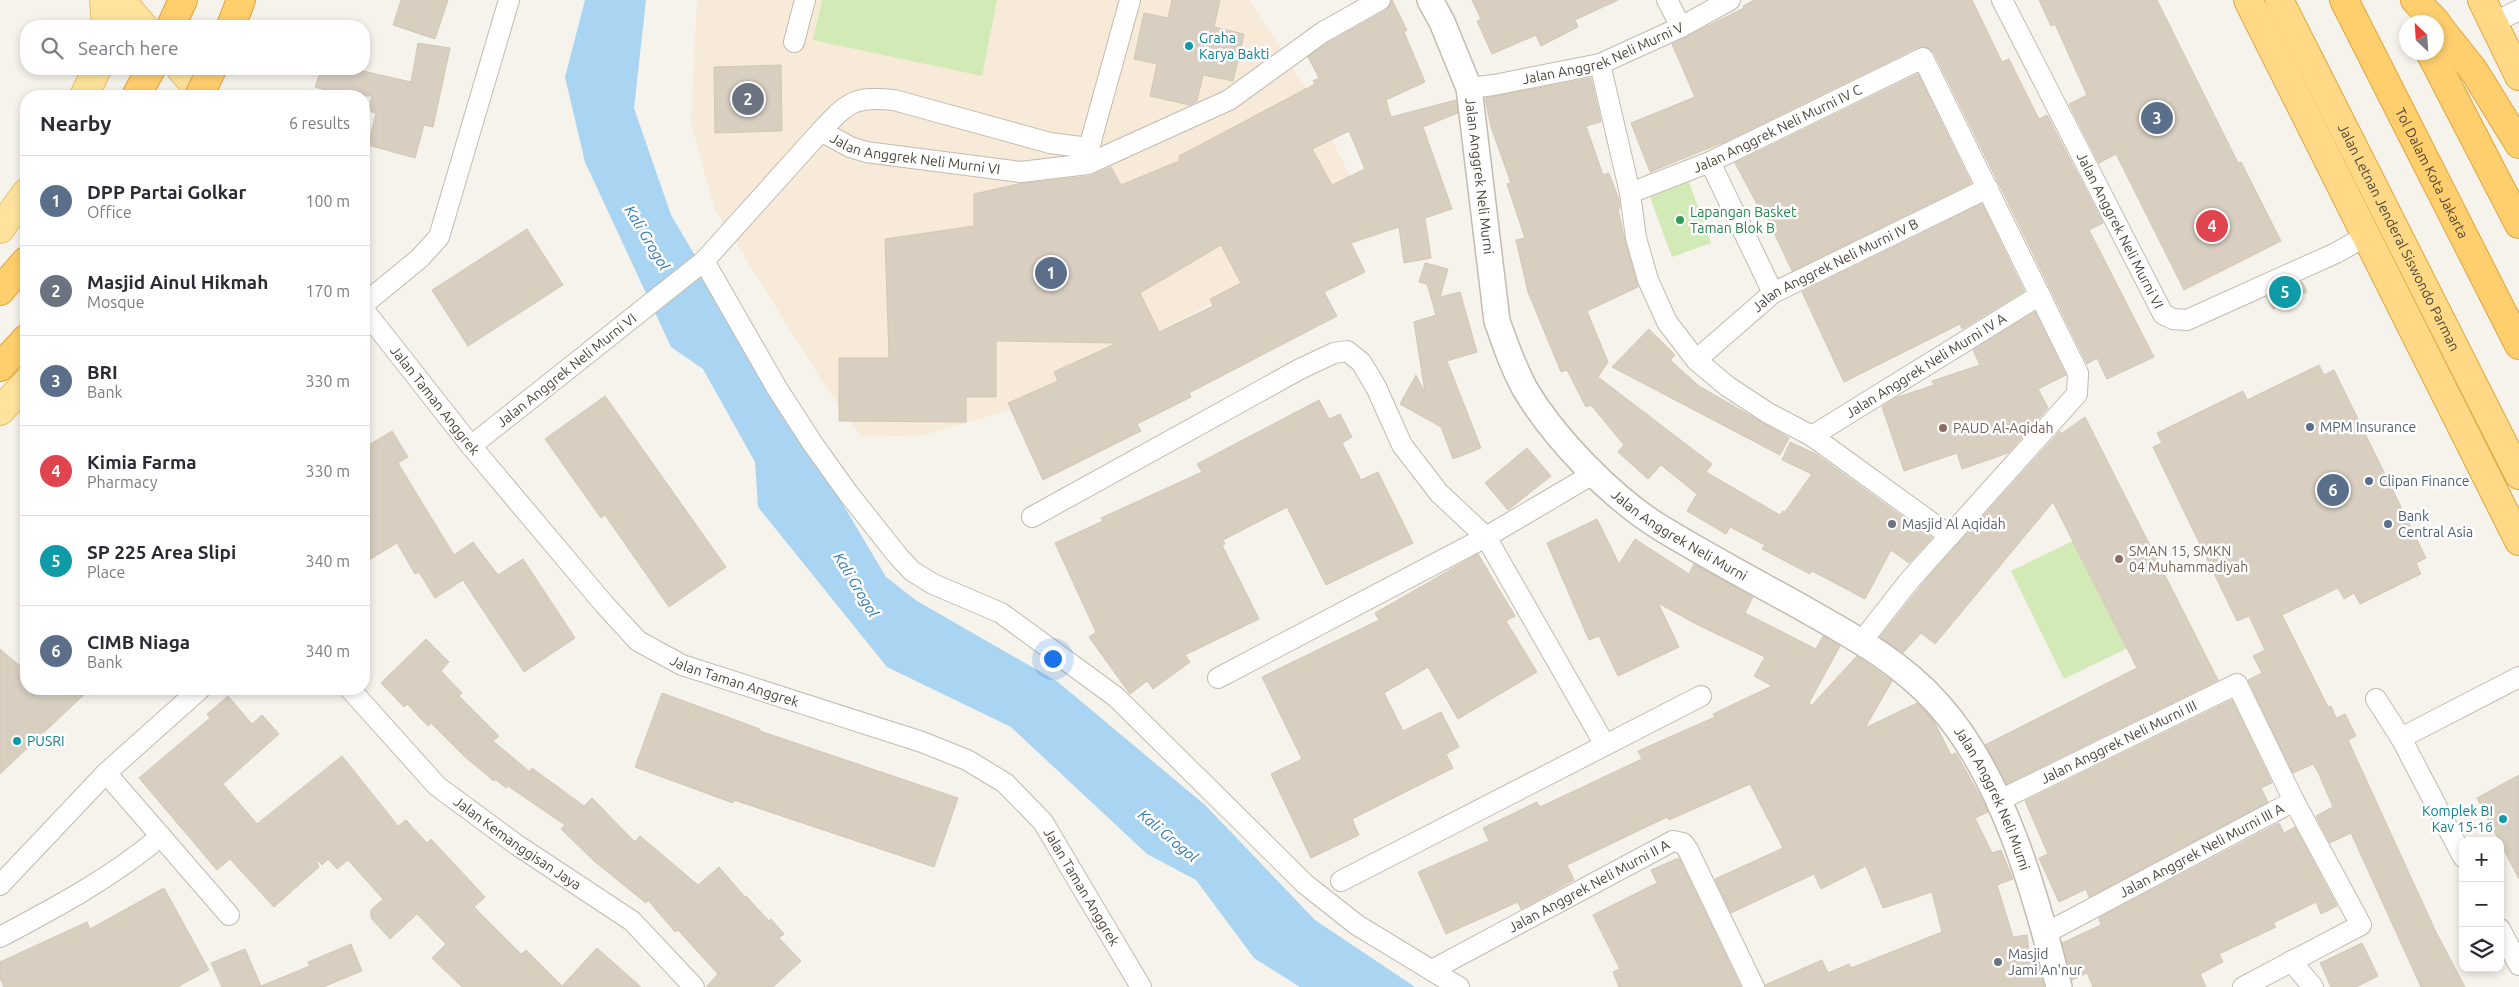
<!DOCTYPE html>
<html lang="en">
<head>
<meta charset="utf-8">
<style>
	:root { --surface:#fff; --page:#f7f7f7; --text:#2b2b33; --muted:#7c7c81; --line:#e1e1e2; --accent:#111827 }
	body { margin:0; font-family:Ubuntu,sans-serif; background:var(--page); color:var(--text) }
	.controls { position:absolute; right:15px; bottom:15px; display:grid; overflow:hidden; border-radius:10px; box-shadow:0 2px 8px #0003 }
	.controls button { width:45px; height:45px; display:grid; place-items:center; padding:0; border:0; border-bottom:1px solid var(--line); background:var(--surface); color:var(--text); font:25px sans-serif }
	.compass { position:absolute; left:2399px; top:15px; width:45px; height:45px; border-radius:50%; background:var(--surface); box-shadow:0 2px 8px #0003; rotate:335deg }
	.you { position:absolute; left:1052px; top:658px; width:18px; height:18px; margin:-12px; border:4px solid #fff; border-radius:50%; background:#1a73e8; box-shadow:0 0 0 8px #1a73e833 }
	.badge { display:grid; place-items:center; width:32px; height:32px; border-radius:50%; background:var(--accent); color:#fff; font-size:16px; font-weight:700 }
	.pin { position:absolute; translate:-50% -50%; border:2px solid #fff; box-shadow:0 1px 5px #0006 }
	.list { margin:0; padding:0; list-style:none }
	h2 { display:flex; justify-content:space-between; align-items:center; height:65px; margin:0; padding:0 20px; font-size:21px }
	h2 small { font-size:16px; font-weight:400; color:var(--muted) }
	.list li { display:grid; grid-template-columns:32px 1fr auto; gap:15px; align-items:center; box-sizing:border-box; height:90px; padding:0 20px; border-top:1px solid var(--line) }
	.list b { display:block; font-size:19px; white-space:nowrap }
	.list p { margin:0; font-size:16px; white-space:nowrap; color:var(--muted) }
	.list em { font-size:16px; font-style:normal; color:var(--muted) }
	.icon { flex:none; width:28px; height:28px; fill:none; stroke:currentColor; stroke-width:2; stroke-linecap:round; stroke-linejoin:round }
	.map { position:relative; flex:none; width:2519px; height:987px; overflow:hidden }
	.search { position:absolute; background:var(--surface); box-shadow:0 2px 8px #0003; left:20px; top:20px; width:350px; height:55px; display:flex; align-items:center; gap:12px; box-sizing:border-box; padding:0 18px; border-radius:20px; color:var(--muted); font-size:19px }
	.panel { position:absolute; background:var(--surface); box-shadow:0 2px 8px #0003; left:20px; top:90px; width:350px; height:605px; border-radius:20px }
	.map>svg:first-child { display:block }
	.commercial { fill:#f7ead8 }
	.green { fill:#d2eab5 }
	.water { fill:#a9d4f2 }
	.building { fill:#d8cfc1; stroke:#d3c7b4; fill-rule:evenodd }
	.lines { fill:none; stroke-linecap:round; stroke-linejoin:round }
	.minor-casing { stroke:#c2bbae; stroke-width:22 }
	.tertiary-casing { stroke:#c2bbae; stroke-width:28 }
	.primary-casing { stroke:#e6c16a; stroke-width:30 }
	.trunk-casing { stroke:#e0a43c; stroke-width:30 }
	.motorway-casing { stroke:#e0a43c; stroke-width:30 }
	.minor { stroke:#fff; stroke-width:20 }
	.tertiary { stroke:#fff; stroke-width:25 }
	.primary { stroke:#ffe39c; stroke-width:28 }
	.trunk { stroke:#ffd985; stroke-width:28 }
	.motorway { stroke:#ffcf6e; stroke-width:28 }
	.motorway-bridge-casing { stroke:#e0a43c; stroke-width:30; stroke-linecap:butt }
	.motorway-bridge { stroke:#ffcf6e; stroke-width:28 }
	.culture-dot { fill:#0f9aa8; stroke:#fff; stroke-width:2 }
	.leisure-dot { fill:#2e9e5b; stroke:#fff; stroke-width:2 }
	.service-dot { fill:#5c6f8a; stroke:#fff; stroke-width:2 }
	.education-dot { fill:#8d6e63; stroke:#fff; stroke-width:2 }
	.worship-dot { fill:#6b7280; stroke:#fff; stroke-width:2 }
	.labels { text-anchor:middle; stroke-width:5; stroke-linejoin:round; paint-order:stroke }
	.culture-label { font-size:14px; fill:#0d838f; stroke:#fff; text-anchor:start }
	.street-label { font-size:14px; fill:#4b4439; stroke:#fff }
	.leisure-label { font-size:14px; fill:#27864d; stroke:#fff; text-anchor:start }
	.service-label { font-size:14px; fill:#4e5e75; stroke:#fff; text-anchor:start }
	.education-label { font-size:14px; fill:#785e54; stroke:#fff; text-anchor:start }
	.worship-label { font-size:14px; fill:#5b616d; stroke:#fff; text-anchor:start }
	.water-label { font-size:15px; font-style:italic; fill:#2e7ab2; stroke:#fff }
</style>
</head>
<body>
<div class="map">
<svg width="2519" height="987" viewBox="0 0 2519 987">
	<rect width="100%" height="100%" fill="#f6f3ec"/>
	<!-- commercial -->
	<path class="commercial" d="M697 0H1249L1308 91 1370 217 1020 407 924 435 861 437 820 378 715 209 691 124Z"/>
	<!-- green -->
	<path class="green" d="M822 0H997L982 76 813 40Z
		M1689 182 1711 243 1672 257 1650 197Z
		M2083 536 2136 644 2064 679 2011 571Z"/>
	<!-- water -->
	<path class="water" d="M585 0H646L634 108 671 215 886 577 917 601 1058 682 1205 805 1315 920 1415 987H1300L1254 958 1196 880 1147 854 1011 727 887 667 758 507 755 462 703 369 671 347 585 162 565 77Z"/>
	<!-- building -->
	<path class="building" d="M401 0H448L435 39 393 25Z
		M1172 0H1220L1214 27 1244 34 1233 81 1203 75 1197 101 1190 105 1150 96 1157 64 1134 59 1144 13 1168 18Z
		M1392 0 1407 30 1404 32 1425 82 1386 100 1391 117 1456 100 1458 113 1423 127 1452 209 1425 218 1431 258 1404 263 1399 227 1351 243 1365 272 1324 292 1337 316 1189 393 1191 397 1137 424 1141 431 1043 480 1008 403 1058 381 1054 372 1117 343 996 341V397H966V422L839 421V358H889L885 239 974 226V194L1018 184 1090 176 1111 167 1121 185 1179 161V156L1315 84 1313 81 1319 78 1308 57 1329 42 1386 10ZM1349 131 1365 169 1332 185 1312 149ZM1221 245 1241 283 1210 299 1213 306 1159 332 1140 293Z
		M1472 0H1618L1575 20 1578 27 1541 46 1536 35 1492 54 1477 21 1481 19Z
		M1754 0H1972L2002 62 2009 59 2039 119 2047 115 2103 223 2089 230 2154 357 2107 379 2097 358 2087 364 1998 182 1934 53 1929 48 1918 47 1724 142 1650 172 1631 123 1695 97 1672 44 1744 8 1743 6Z
		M2039 0H2157L2238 163 2241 162 2281 241 2184 290 2116 154 2099 163 2069 104 2087 95 2055 24 2051 26Z
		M418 43 450 48 433 127 424 125 415 158 368 145 376 113 368 111 372 96H348L315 87 321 69H354L411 82Z
		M781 65 782 131 715 133 714 67Z
		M1918 74 1971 183 1792 271 1761 205 1758 206 1735 163Z
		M1591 78 1601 122 1586 126 1603 175 1609 173 1619 200 1620 208 1618 209 1625 241 1638 287 1587 311 1608 362 1598 377 1712 464 1706 472 1780 515 1783 511 1785 512 1812 474 1782 460 1790 442 1816 454 1932 538 1909 563 1891 550 1865 599 1812 571 1810 574 1762 549 1765 545 1730 527 1726 534 1687 511 1697 494 1661 465 1648 479 1618 452 1624 445 1591 405 1586 407 1567 370 1561 372 1528 292 1516 240 1525 238 1507 184 1511 183 1491 127 1485 98Z
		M1982 204 2024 291 1962 329 1960 324 1844 382 1802 292Z
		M527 229 563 285 468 346 432 290Z
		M1425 263 1448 269 1440 297 1460 292 1477 352 1447 361 1481 448 1453 459 1441 427 1400 404 1416 375 1425 393 1414 322 1436 315 1427 284 1419 282Z
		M2302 282 2307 292 2273 309 2267 297Z
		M2035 312 2066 375 2038 389 2048 408 2008 453 1962 469 1957 453 1904 471 1882 407 1895 398 1934 385 1932 381 1980 365 1973 350Z
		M1649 329 1675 355 1670 360 1699 386 1789 438 1780 455 1612 367Z
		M2319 365 2324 375 2334 370 2426 558 2416 563 2421 574 2360 604 2354 593 2344 599 2338 588 2282 615 2328 707 2331 706 2336 718 2345 714 2356 736 2348 740 2436 932 2465 987H2421L2351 833 2330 843 2316 816 2333 807 2318 772 2313 764 2293 773 2248 680 2262 673 2253 656 2265 650 2249 616 2237 621 2153 447 2162 443 2157 433 2243 391 2247 400Z
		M605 396 726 567 669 607 605 515 601 518 545 439Z
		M1319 400 1329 419 1340 414 1352 437 1342 443 1361 480 1378 472 1413 543 1326 585 1287 507 1223 540 1225 544 1222 545 1259 619 1185 655 1190 662 1153 689 1147 681 1130 694 1089 637 1096 632 1055 543 1103 521 1101 518 1202 472 1197 464Z
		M2085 417 2218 680 2006 784 1985 745 2137 668 2053 502 1935 644 1921 633 1903 653 1880 637 1928 577 2060 431 2061 434Z
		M392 431 408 457 398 463 454 555 473 542 498 575 523 559 575 638 524 672 463 580 435 598 419 572 415 574 397 543 364 563V448Z
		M1527 448 1551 476 1508 510 1485 483Z
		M1597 519 1619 564 1635 539 1689 574 1694 564 1753 597 1745 613 1816 649 1823 636 1840 646 1809 703 1812 705 1857 656 1892 681 1865 728 1917 703 1927 713 1935 723 1951 755 1956 753 1986 807 1988 812 1975 818 1992 853 2001 850 2013 879 1997 885 2013 937 2027 935 2030 958 2036 955 2044 987H1766L1765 985 1822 960 1828 973 1849 964 1851 968 1942 932 1932 892 1883 908 1866 866 1821 889 1814 874 1731 913 1715 879 1783 848 1750 784 1669 820 1667 817 1567 865 1574 880 1521 909 1518 902 1446 934 1418 872 1489 841 1483 828 1537 802 1540 807 1642 759 1638 751 1715 717 1713 714 1772 686 1754 676 1765 657 1696 624 1658 603 1679 647 1618 676 1599 636 1589 640 1547 543Z
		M1478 554 1515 616 1506 621 1537 672 1458 719 1428 667 1384 693 1403 731 1441 712 1459 747 1446 754 1453 768 1352 819 1359 835 1311 858 1271 774 1302 759 1262 677 1379 620 1375 613Z
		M426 639 449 662 441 671 462 693 459 696 499 736 493 741 530 772 532 768 584 806 592 798 635 842 640 836 698 885 719 867 745 897 746 896 769 921 771 919 784 934 779 938 801 961 773 987H706L718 974 678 930 675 932 648 900 646 903 594 861 561 829 565 825 508 786 506 788 495 779 494 781 465 757 431 723 428 726 407 704 404 707 381 683Z
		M0 649 26 671V689H90L0 774Z
		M662 693 760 729V731L958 798 934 867 734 800 733 803 635 767Z
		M228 696 252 724 262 715 279 734 223 784 257 824 342 756 398 826 406 820 427 843 431 839 485 897 474 907 521 954 526 950 562 986 597 948 641 987H462L432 958 446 944 417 914 390 939 371 918V910L383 899 348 860 337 869 328 859 322 865 315 858 319 867 274 907 230 859 217 870 139 778 210 718 207 714Z
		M2232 700 2272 783 2261 788 2268 802 2089 897 2086 889 2059 902 2039 858 2048 854 2025 801Z
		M2519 775V879L2477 798Z
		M2279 823 2284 833 2295 827 2337 906 2321 914 2316 902 2273 923 2276 927 2219 954 2223 962 2200 974 2206 987H2093L2087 973 2072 980 2062 943 2101 925 2099 918Z
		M1679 858 1741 987H1619L1613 972 1620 969 1593 915 1657 883 1651 870Z
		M164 888 209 970 177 987H4L0 978V962L87 922 90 929Z
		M2362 943 2378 976 2356 987H2331L2320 963Z
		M351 944 362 971 323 987H222L211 963 245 949 261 986 310 966 308 962Z"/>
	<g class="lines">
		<defs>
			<g id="minor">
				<path d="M1667 0 1681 27"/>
				<path id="s1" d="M2002 0 2163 314 2173 319 2187 320 2336 253 2366 236"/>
				<path d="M2493 23 2519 10"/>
				<path d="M794 42 805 0"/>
				<path d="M1600 64 1630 193 1636 238 1648 280 1667 322 1696 360 1727 386 1768 413 1812 436 1950 536"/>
				<path id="s2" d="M1469 88 1494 85 1600 64 1681 27 1730 0"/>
				<path d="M821 131C848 102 854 96 894 100L1050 143 1089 148"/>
				<path d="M1089 160V148L1130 0"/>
				<path d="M1710 162 1773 293"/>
				<path id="s3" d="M1630 193 1710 162 1923 58 2078 373 2077 394 1909 581 1862 641"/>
				<path d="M704 261 778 390 813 444 848 493 898 556 912 571 933 584 1001 613 1116 697 1305 884 1357 925 1459 987"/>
				<path d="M364 304 420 258 439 237 509 0"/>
				<path id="s4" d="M364 310 471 446 604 604 638 641 682 665 922 742 967 760 1005 783 1043 822 1141 987"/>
				<path id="s5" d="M1696 360 1773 293 1988 188"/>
				<path id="s6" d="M1812 436 2040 295"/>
				<path id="s7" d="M471 446 704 261 821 131 850 147 866 152 1021 172 1088 164 1229 100 1323 32 1380 0"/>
				<path d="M1032 517 1300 369 1334 353 1347 351 1361 362 1376 387 1402 445 1439 493 1486 537 1605 745"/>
				<path d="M1218 678 1486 537 1593 474"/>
				<path id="s8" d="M350 689 437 786 517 845 632 921 694 987"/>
				<path d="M2376 699 2401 738 2519 677"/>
				<path d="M2401 738 2463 857"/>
				<path d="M106 773 229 915"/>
				<path id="s9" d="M2000 800 2237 684 2294 801 2361 925 2243 987"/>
				<path d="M1341 881 1701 696"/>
				<path d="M0 885 106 773 200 689"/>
				<path d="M2500 929 2519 965"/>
				<path id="s10" d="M2046 933 2294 801"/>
				<path d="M0 937C55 908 113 877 161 836"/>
				<path d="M2291 961 2313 987"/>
				<path id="s11" d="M1432 970 1673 841 1683 843 1688 850 1754 987"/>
			</g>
			<g id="tertiary">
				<path id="s12" d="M1430 0 1442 22 1469 88 1497 321C1505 344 1513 367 1525 389 1554 438 1612 498 1661 528 1707 556 1754 581 1801 607 1850 635 1900 661 1938 704 2003 776 2036 895 2059 987"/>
			</g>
			<path id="primary" d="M104 0 106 26
				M121 0 143 26
				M181 69 205 96
				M84 96 97 69
				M0 229 26 193
				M0 411 26 383"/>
			<g id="trunk">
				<path d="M2248 0 2519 541"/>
				<path id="s13" d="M2279 0 2519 475"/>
				<path d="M2482 0 2519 76"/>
			</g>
			<g id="motorway">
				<path id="s14" d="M2344 0 2519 345"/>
				<path d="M2415 0 2436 22"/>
				<path d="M2436 23 2474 71 2519 144"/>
				<path d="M171 26 183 0"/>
				<path d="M231 26 241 0"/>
				<path d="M2430 52 2519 224"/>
				<path d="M136 96 151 69"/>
				<path d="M0 291 26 261"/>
				<path d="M0 367 26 339"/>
			</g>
		</defs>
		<!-- minor casing -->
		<use href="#minor" class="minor-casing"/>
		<!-- tertiary casing -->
		<use href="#tertiary" class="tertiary-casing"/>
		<!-- primary casing -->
		<use href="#primary" class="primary-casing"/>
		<!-- trunk casing -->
		<use href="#trunk" class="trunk-casing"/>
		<!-- motorway casing -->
		<use href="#motorway" class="motorway-casing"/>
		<!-- minor -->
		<use href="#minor" class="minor"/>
		<!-- tertiary -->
		<use href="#tertiary" class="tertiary"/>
		<!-- primary -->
		<use href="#primary" class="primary"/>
		<!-- trunk -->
		<use href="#trunk" class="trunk"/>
		<!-- motorway -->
		<use href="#motorway" class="motorway"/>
		<defs>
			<path id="motorway-bridge" d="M199 96 212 69"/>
		</defs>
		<!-- motorway-bridge casing -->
		<use href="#motorway-bridge" class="motorway-bridge-casing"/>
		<!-- motorway-bridge -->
		<use href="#motorway-bridge" class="motorway-bridge"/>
	</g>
	<!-- markers -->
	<g class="culture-dot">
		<circle cx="1189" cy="46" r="5"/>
		<circle cx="17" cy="741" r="5"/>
		<circle cx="2503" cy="819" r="5"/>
	</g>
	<circle class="leisure-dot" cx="1680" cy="220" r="5"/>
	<g class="service-dot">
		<circle cx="2310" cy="427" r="5"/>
		<circle cx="2369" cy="481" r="5"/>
		<circle cx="2388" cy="524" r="5"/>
	</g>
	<g class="education-dot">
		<circle cx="1943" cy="428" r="5"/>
		<circle cx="2119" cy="559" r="5"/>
	</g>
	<g class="worship-dot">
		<circle cx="1892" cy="524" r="5"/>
		<circle cx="1998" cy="962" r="5"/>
	</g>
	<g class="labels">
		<!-- culture labels -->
		<g class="culture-label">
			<text x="1199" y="43">Graha<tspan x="1199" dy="16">Karya Bakti</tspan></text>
			<text x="27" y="746">PUSRI</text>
			<text x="2493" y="816" text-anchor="end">Komplek BI<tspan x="2493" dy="16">Kav 15-16</tspan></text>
		</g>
		<!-- street labels -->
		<g class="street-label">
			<text dy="5" stroke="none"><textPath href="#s2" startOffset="139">Jalan Anggrek Neli Murni V</textPath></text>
			<text dy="5" stroke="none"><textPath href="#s3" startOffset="161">Jalan Anggrek Neli Murni IV C</textPath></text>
			<text dy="5" stroke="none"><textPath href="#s7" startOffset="571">Jalan Anggrek Neli Murni VI</textPath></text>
			<text dy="5" stroke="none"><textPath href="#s14" startOffset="194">Tol Dalam Kota Jakarta</textPath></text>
			<text dy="5" stroke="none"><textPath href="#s12" startOffset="185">Jalan Anggrek Neli Murni</textPath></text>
			<text dy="5" stroke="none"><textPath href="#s1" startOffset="259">Jalan Anggrek Neli Murni VI</textPath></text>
			<text dy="5" stroke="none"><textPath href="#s13" startOffset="266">Jalan Letnan Jenderal Siswondo Parman</textPath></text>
			<text dy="5" stroke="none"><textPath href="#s5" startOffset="170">Jalan Anggrek Neli Murni IV B</textPath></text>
			<text dy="5" stroke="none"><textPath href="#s6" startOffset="134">Jalan Anggrek Neli Murni IV A</textPath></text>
			<text dy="5" stroke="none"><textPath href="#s7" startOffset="122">Jalan Anggrek Neli Murni VI</textPath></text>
			<text dy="5" stroke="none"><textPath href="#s4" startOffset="115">Jalan Taman Anggrek</textPath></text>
			<text dy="5" stroke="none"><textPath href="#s12" startOffset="620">Jalan Anggrek Neli Murni</textPath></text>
			<text dy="5" stroke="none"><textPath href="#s4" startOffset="535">Jalan Taman Anggrek</textPath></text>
			<text dy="5" stroke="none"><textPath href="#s9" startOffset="132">Jalan Anggrek Neli Murni III</textPath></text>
			<text dy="5" stroke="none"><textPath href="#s12" startOffset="1040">Jalan Anggrek Neli Murni</textPath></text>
			<text dy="5" stroke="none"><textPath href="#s8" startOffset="229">Jalan Kemanggisan Jaya</textPath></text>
			<text dy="5" stroke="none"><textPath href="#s10" startOffset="176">Jalan Anggrek Neli Murni III A</textPath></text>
			<text dy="5" stroke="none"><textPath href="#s4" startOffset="955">Jalan Taman Anggrek</textPath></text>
			<text dy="5" stroke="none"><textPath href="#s11" startOffset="178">Jalan Anggrek Neli Murni II A</textPath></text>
		</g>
		<!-- leisure labels -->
		<g class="leisure-label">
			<text x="1690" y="217">Lapangan Basket<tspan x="1690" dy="16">Taman Blok B</tspan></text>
		</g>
		<!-- service labels -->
		<g class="service-label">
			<text x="2320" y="432">MPM Insurance</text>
			<text x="2379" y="486">Clipan Finance</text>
			<text x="2398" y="521">Bank<tspan x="2398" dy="16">Central Asia</tspan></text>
		</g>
		<!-- education labels -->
		<g class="education-label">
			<text x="1953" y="433">PAUD Al-Aqidah</text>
			<text x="2129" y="556">SMAN 15, SMKN<tspan x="2129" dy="16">04 Muhammadiyah</tspan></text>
		</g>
		<!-- worship labels -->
		<g class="worship-label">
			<text x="1902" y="529">Masjid Al Aqidah</text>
			<text x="2008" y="959">Masjid<tspan x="2008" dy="16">Jami An'nur</tspan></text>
		</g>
		<!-- water labels -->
		<g class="water-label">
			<text transform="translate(647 238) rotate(59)" y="5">Kali Grogol</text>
			<text transform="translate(856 585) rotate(59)" y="5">Kali Grogol</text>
			<text transform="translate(1168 836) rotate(40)" y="5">Kali Grogol</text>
		</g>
	</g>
</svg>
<div class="controls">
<button>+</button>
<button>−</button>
<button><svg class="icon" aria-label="layers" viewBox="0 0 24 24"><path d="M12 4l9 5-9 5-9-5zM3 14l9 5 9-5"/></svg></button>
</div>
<svg class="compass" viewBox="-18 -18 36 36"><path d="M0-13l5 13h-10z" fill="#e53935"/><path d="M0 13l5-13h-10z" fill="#7c7c81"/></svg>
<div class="you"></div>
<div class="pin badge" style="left:1051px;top:273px;background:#5c6f8a">1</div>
<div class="pin badge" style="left:748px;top:99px;background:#6b7280">2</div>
<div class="pin badge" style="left:2157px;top:118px;background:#5c6f8a">3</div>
<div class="pin badge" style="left:2212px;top:226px;background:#e0444e">4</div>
<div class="pin badge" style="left:2285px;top:292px;background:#0f9aa8">5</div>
<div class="pin badge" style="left:2333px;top:490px;background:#5c6f8a">6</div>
<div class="search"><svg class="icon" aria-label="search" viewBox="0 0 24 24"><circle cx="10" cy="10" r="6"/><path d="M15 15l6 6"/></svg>Search here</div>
<section class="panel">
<h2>Nearby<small>6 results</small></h2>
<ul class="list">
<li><span class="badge" style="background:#5c6f8a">1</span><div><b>DPP Partai Golkar</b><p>Office</p></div><em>100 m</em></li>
<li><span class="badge" style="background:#6b7280">2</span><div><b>Masjid Ainul Hikmah</b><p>Mosque</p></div><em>170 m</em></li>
<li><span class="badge" style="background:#5c6f8a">3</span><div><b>BRI</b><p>Bank</p></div><em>330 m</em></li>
<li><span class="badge" style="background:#e0444e">4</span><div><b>Kimia Farma</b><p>Pharmacy</p></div><em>330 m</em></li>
<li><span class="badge" style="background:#0f9aa8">5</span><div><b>SP 225 Area Slipi</b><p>Place</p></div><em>340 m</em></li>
<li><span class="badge" style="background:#5c6f8a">6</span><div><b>CIMB Niaga</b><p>Bank</p></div><em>340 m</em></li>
</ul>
</section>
</div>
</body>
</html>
